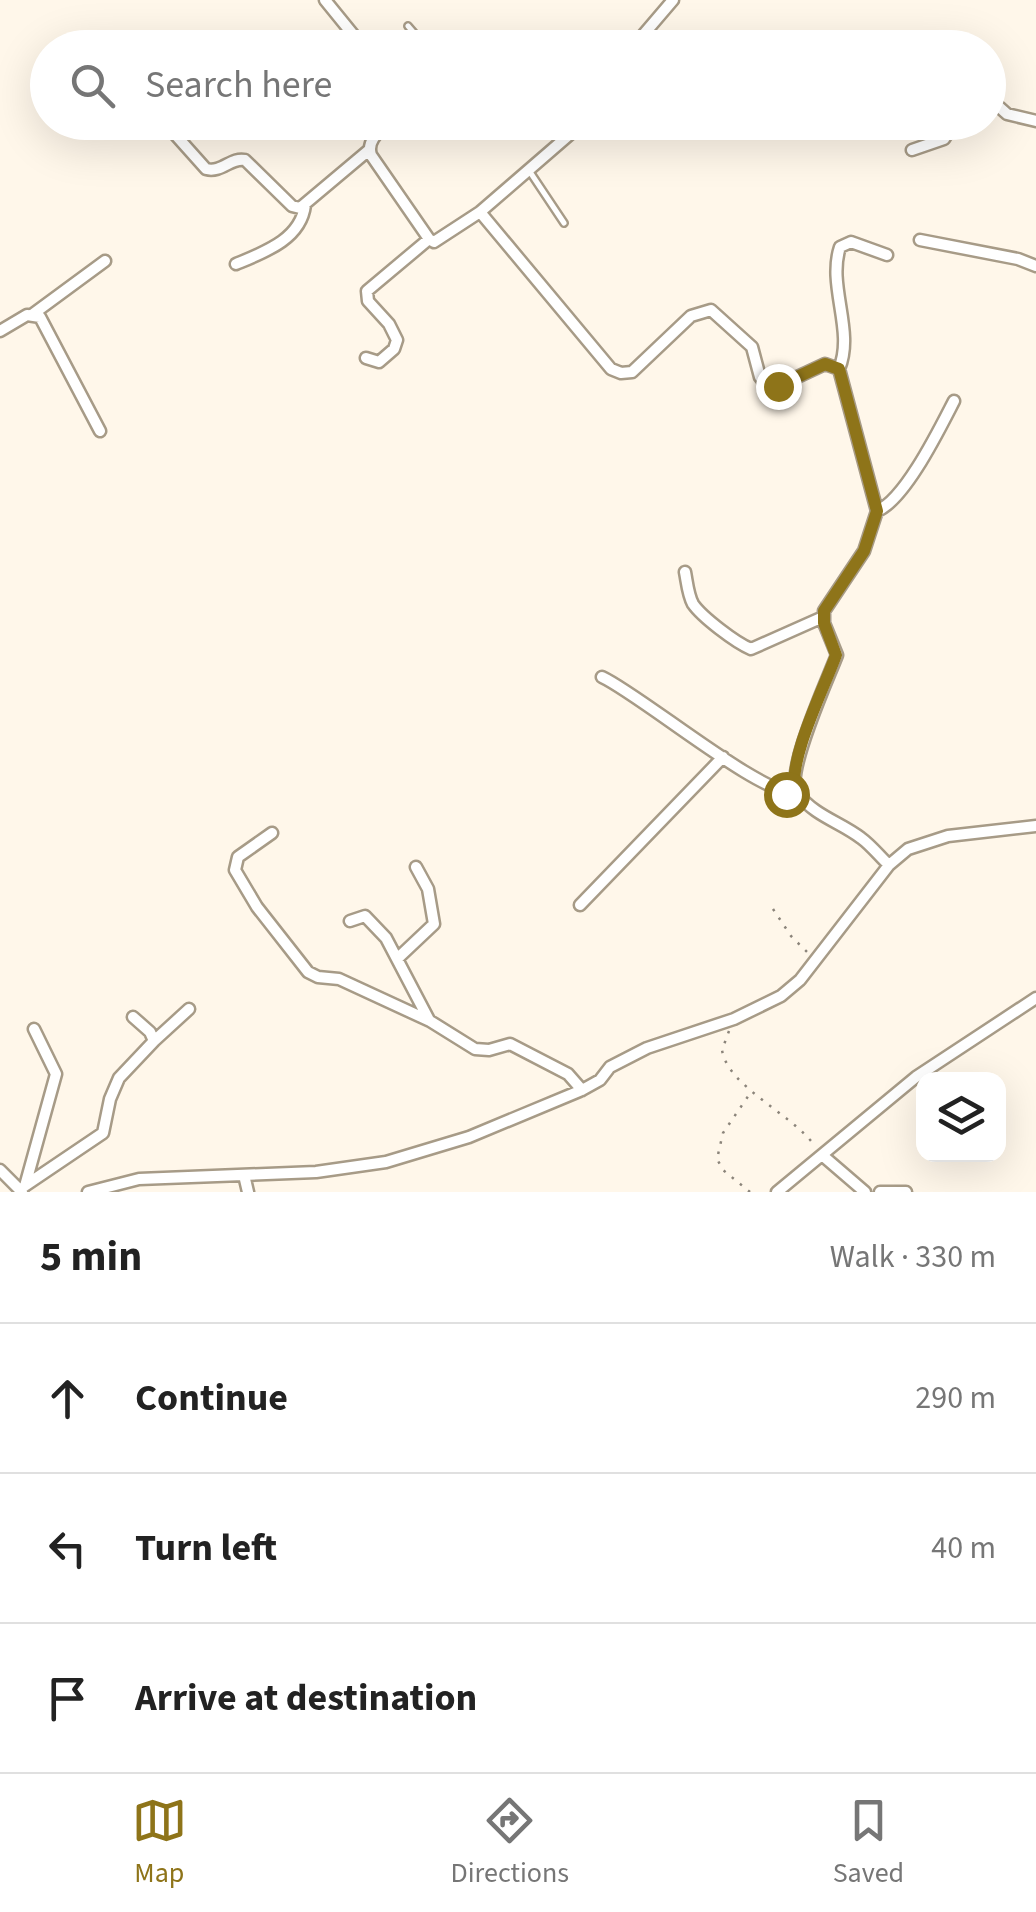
<!DOCTYPE html>
<html lang="en">
<head>
<meta charset="utf-8">
<style>
	:root { --surface:#fff; --page:#f2f2f2; --text:#222; --muted:#767676; --line:#e0e0e0; --accent:#8e7419 }
	body { margin:0; font-family:"Source Sans 3",sans-serif; background:var(--page); color:var(--text) }
	.controls { position:absolute; right:30px; bottom:30px; display:grid; overflow:hidden; border-radius:20px; box-shadow:0 10px 40px #0002 }
	.controls button { width:90px; height:90px; display:grid; place-items:center; padding:0; border:0; border-bottom:2px solid var(--line); background:var(--surface); color:var(--text); font:50px sans-serif }
	.stop { position:absolute; width:30px; height:30px; margin:-22px; border:8px solid #8e7419; border-radius:50%; background:#fff }
	.stop.end { background:#8e7419; border-color:#fff; box-shadow:0 2px 10px #0008 }
	.list { margin:0; padding:0; list-style:none }
	h2 { display:flex; justify-content:space-between; align-items:center; height:130px; margin:0; padding:0 40px; font-size:42px }
	h2 small { font-size:32px; font-weight:400; color:var(--muted) }
	.list li { display:grid; grid-template-columns:65px 1fr auto; gap:30px; align-items:center; box-sizing:border-box; height:150px; padding:0 40px; border-top:2px solid var(--line) }
	.list b { display:block; font-size:38px; white-space:nowrap }
	.list em { font-size:32px; font-style:normal; color:var(--muted) }
	.icon { flex:none; width:55px; height:55px; fill:none; stroke:currentColor; stroke-width:2; stroke-linecap:round; stroke-linejoin:round }
	.map { position:relative; flex:none; width:1036px; height:1192px; overflow:hidden }
	.search { position:absolute; background:var(--surface); box-shadow:0 10px 40px #0002; left:30px; right:30px; top:30px; height:110px; display:flex; align-items:center; gap:25px; box-sizing:border-box; padding:0 35px; border-radius:55px; color:var(--muted); font-size:38px }
	.sheet { height:580px; background:var(--surface) }
	nav { display:flex; justify-content:space-around; align-items:center; box-sizing:border-box; height:140px; border-top:2px solid var(--line); background:var(--surface); font-size:28px; color:var(--muted) }
	nav a { display:grid; justify-items:center; gap:5px }
	nav .on { color:var(--accent) }
	.map>svg:first-child { display:block }
	.lines { fill:none; stroke-linecap:round; stroke-linejoin:round }
	.service-casing { stroke:#a79b87; stroke-width:10 }
	.minor-casing { stroke:#a79b87; stroke-width:15 }
	.path { stroke:#8b847a; stroke-width:2.5; stroke-dasharray:2.5 8; stroke-linecap:butt }
	.service { stroke:#fff; stroke-width:5 }
	.minor { stroke:#fff; stroke-width:10 }
	.route { stroke:#8e7419; stroke-width:12 }
</style>
</head>
<body>
<div class="map">
<svg width="1036" height="1192" viewBox="0 0 1036 1192">
	<rect width="100%" height="100%" fill="#fff7ea"/>
	<g class="lines">
		<defs>
			<path id="service" d="M408 26 427 48
				M530 172 564 223"/>
			<path id="minor" d="M325 0 364 48
				M632 48 673 0
				M988 97 1007 114 1036 121
				M164 122 206 169C222 173 231 157 245 160L292 206 300 208 369 150
				M390 122C380 131 366 140 371 155L429 239 434 242 480 212 584 122
				M912 150 944 139 955 122
				M480 212 611 369 621 373 632 372 691 316 711 310 752 347 760 377 767 386H778L825 364 839 369 877 511 864 551 824 611V623L837 655C828 679 783 776 798 794 815 816 840 822 861 838 872 846 880 857 889 865
				M920 240 1018 259 1036 266
				M236 264C265 252 301 239 305 205
				M33 314 105 261
				M0 331 27 315 40 317 100 431
				M366 358 379 362 394 349 397 340 389 324 368 301 367 291 429 239
				M839 369C855 331 827 286 840 247L851 242 887 255
				M877 511C905 500 940 428 954 401
				M685 572C687 582 688 595 693 604 702 617 736 643 751 649L823 617
				M602 677C641 695 765 799 796 792
				M272 833 238 857 235 870 257 907 308 972 318 977 339 979 430 1021 475 1049 489 1050 510 1044 568 1074 582 1090
				M580 905 723 757
				M350 921 365 916 386 938 429 1020
				M398 958 434 924 428 889 416 867
				M154 1041 189 1009
				M822 1155 865 1192
				M0 1170 22 1192
				M244 1175 248 1192
				M26 1185 103 1133 110 1099 119 1078 154 1041 150 1032 133 1017
				M25 1186 56 1074 34 1029
				M88 1192 139 1179 316 1172 386 1162 469 1137 582 1090 600 1080 610 1067 647 1048 734 1019 781 996 800 980 889 865 908 849 948 836 1036 826
				M777 1192 916 1077 1036 998
				M880 1192H906"/>
		</defs>
		<!-- service casing -->
		<use href="#service" class="service-casing"/>
		<!-- minor casing -->
		<use href="#minor" class="minor-casing"/>
		<!-- path -->
		<path class="path" d="M773 909 791 936 808 953
			M729 1031 722 1050C728 1087 791 1113 815 1146
			M750 1192 723 1170 717 1159 723 1133 751 1092"/>
		<!-- service -->
		<use href="#service" class="service"/>
		<!-- minor -->
		<use href="#minor" class="minor"/>
	</g>
	<g class="lines">
		<!-- route -->
		<path class="route" d="M778 386 825 364 839 369 877 511 864 551 824 611V623L836 655C825 686 786 763 796 792L786 794"/>
	</g>
</svg>
<div class="controls">
<button><svg class="icon" aria-label="layers" viewBox="0 0 24 24"><path d="M12 4l9 5-9 5-9-5zM3 14l9 5 9-5"/></svg></button>
</div>
<div class="stop" style="left:786px;top:794px"></div>
<div class="stop end" style="left:778px;top:386px"></div>
<div class="search"><svg class="icon" aria-label="search" viewBox="0 0 24 24"><circle cx="10" cy="10" r="6"/><path d="M15 15l6 6"/></svg>Search here</div>
</div>
<section class="sheet">
<h2>5 min<small>Walk · 330 m</small></h2>
<ul class="list">
<li><svg class="icon" aria-label="ahead" viewBox="0 0 24 24"><path d="M12 20V5M6 11l6-6 6 6"/></svg><div><b>Continue</b></div><em>290 m</em></li>
<li><svg class="icon" aria-label="left" viewBox="0 0 24 24"><path d="M17 20v-9H6M10 6l-5 5 5 5"/></svg><div><b>Turn left</b></div><em>40 m</em></li>
<li><svg class="icon" aria-label="arrive" viewBox="0 0 24 24"><path d="M6 21V4h12l-3 4 3 4H6"/></svg><div><b>Arrive at destination</b></div></li>
</ul>
</section>
<nav>
<a class="on"><svg class="icon" aria-label="map" viewBox="0 0 24 24"><path d="M3 6l6-2 6 2 6-2v14l-6 2-6-2-6 2zM9 4v14M15 6v14"/></svg>Map</a>
<a><svg class="icon" aria-label="directions" viewBox="0 0 24 24"><path d="M12 3l9 9-9 9-9-9zM9 14v-3h6M13 9l2 2-2 2"/></svg>Directions</a>
<a><svg class="icon" aria-label="saved" viewBox="0 0 24 24"><path d="M7 4h10v16l-5-4-5 4z"/></svg>Saved</a>
</nav>
</body>
</html>
